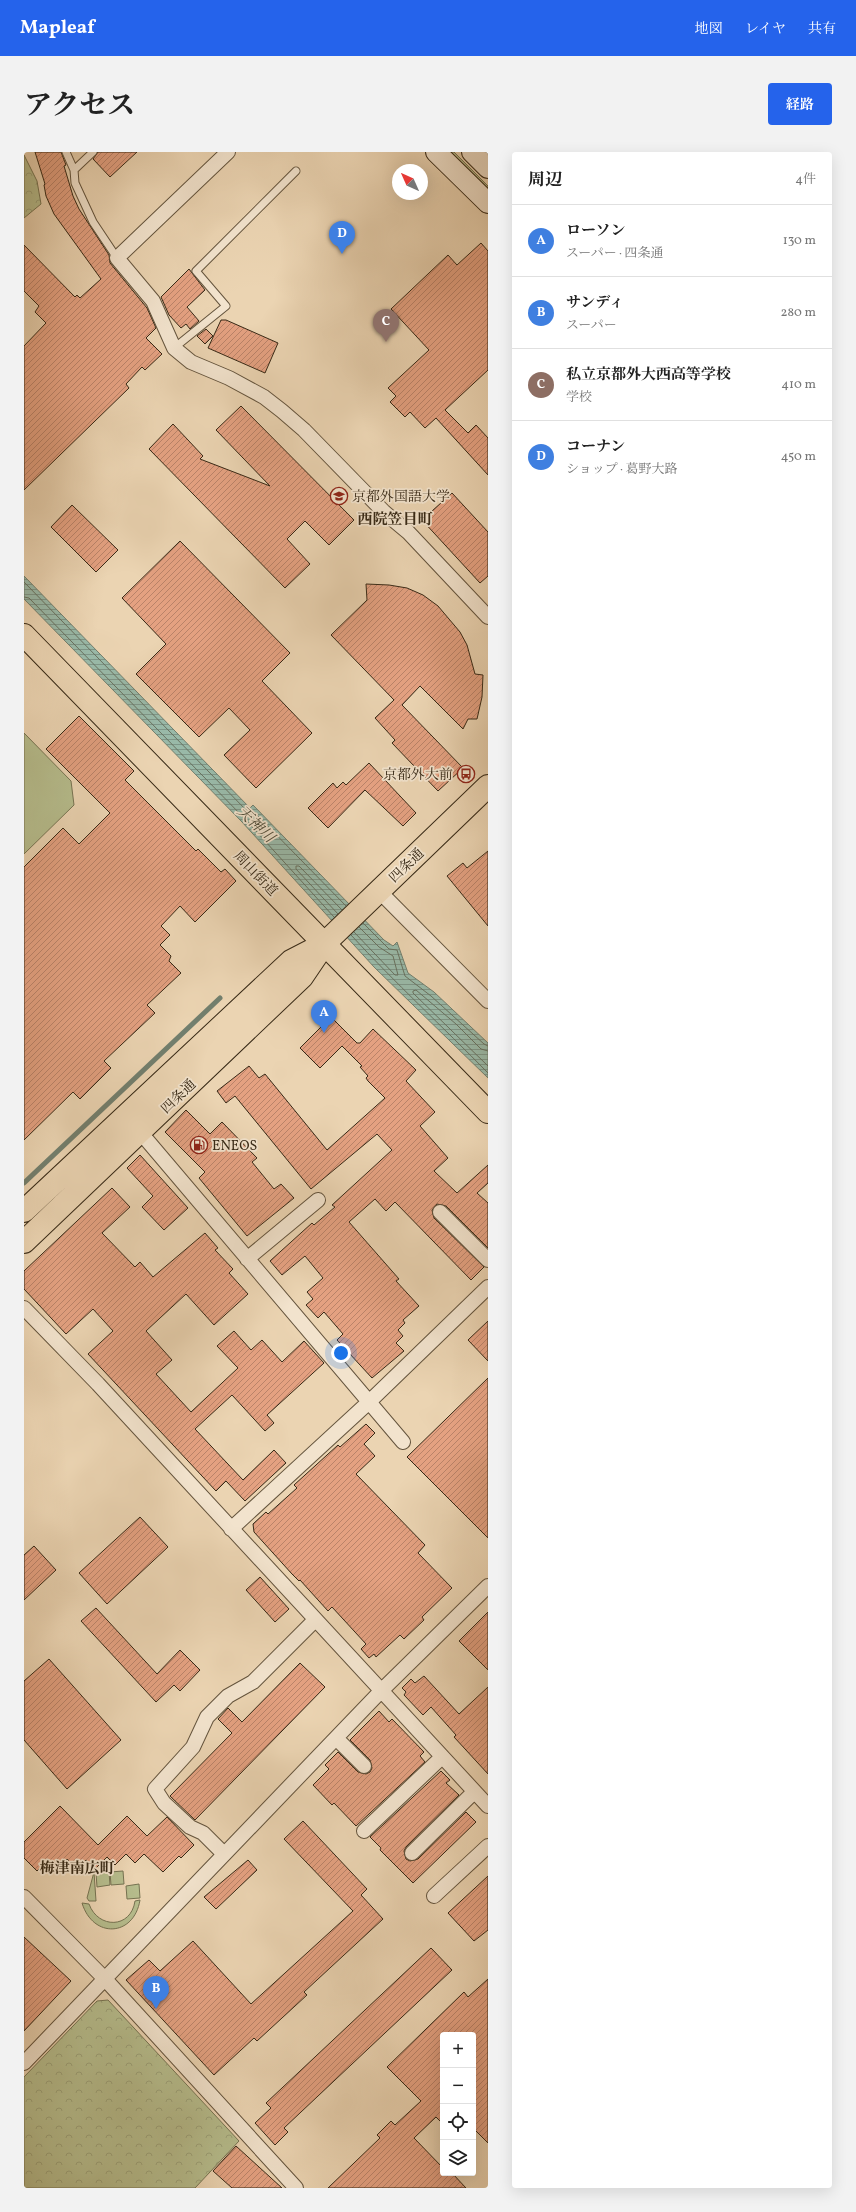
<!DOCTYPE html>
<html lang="ja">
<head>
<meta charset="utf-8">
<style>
	:root { --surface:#fff; --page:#f2f2f2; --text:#222; --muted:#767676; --line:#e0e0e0; --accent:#2563eb }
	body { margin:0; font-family:Vollkorn,"Noto Serif JP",serif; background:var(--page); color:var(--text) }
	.controls { position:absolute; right:12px; bottom:12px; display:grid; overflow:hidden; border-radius:4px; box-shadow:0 4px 16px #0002 }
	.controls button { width:36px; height:36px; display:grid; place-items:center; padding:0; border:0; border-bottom:1px solid var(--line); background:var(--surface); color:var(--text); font:20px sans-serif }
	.compass { position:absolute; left:368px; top:12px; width:36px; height:36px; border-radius:50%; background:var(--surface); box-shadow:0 4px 16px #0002; rotate:315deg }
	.you { position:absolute; left:317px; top:1201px; width:14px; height:14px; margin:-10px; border:3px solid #fff; border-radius:50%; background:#1a73e8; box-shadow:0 0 0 6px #1a73e833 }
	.badge { display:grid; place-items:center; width:26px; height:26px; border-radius:50%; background:var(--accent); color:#fff; font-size:13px; font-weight:700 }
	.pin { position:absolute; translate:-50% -33px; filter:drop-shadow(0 1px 2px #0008) }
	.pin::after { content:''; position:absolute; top:21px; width:14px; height:12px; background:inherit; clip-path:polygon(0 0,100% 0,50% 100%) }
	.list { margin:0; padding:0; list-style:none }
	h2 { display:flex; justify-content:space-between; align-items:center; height:52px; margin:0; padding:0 16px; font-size:17px }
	h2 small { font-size:13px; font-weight:400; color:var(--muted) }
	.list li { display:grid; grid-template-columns:26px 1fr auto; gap:12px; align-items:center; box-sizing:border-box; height:72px; padding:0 16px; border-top:1px solid var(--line) }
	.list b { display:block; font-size:15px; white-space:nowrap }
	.list p { margin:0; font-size:13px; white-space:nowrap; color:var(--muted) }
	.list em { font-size:13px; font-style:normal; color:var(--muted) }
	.icon { flex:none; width:22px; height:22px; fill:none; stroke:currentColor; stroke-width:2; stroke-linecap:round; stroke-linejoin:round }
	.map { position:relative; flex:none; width:464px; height:2036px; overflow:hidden; border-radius:4px }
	header { display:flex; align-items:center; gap:24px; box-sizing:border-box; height:56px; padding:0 20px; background:var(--accent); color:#fff }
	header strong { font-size:19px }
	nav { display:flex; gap:22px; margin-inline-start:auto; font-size:14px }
	.intro { display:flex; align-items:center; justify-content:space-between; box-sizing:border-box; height:96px; padding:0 24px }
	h1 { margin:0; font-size:28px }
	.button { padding:10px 18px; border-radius:4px; background:var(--accent); color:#fff; font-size:14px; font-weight:700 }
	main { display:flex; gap:24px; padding:0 24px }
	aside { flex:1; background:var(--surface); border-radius:4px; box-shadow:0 4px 16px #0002 }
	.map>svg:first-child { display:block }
	.grass { fill:#b6bd8d; stroke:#767352 }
	.forest { fill:url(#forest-crowns); stroke:#767352 }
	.water { fill:url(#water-rules); stroke:#727f6e }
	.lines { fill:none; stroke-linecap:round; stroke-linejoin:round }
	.shore { stroke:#68715f; stroke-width:1 }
	.stream { stroke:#727f6e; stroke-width:5 }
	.building { fill:url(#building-hatch); stroke:#372916 }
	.lane-casing { stroke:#64543d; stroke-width:9 }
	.street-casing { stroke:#64543d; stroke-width:16 }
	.secondary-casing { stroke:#372916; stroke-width:22 }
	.primary-casing { stroke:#372916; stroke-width:24 }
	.highway-casing { stroke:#372916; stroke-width:24 }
	.lane { stroke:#f2e3cd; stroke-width:7 }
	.street { stroke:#f2e3cd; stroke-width:14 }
	.secondary { stroke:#f2e3cd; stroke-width:20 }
	.primary { stroke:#ebd4b2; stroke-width:22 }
	.highway { stroke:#ebd4b2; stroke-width:22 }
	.labels { text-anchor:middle; stroke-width:3.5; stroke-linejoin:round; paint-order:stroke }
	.poi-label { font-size:14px; fill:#372916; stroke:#f2e3cd; text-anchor:start }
	.street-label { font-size:14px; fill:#372916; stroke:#f2e3cd }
	.neighbourhood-label { font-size:15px; font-weight:bold; fill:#372916; stroke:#f2e3cd }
	.water-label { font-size:15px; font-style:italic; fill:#504d3a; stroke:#f2e3cd }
</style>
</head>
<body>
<header>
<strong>Mapleaf</strong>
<nav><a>地図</a><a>レイヤ</a><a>共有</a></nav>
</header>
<div class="intro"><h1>アクセス</h1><a class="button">経路</a></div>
<main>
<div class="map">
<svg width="464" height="2036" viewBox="0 0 464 2036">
	<defs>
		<pattern id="forest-crowns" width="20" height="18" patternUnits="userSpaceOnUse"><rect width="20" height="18" fill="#b6bd8d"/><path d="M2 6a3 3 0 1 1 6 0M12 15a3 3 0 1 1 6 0" fill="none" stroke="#9da279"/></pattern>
		<pattern id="water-rules" width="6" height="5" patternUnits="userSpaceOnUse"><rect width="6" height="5" fill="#99b9a8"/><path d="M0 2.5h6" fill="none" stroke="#7e9688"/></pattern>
		<pattern id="building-hatch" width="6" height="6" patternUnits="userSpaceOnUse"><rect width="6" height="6" fill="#e4a181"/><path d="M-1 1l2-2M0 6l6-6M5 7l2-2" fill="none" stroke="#ba8369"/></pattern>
	</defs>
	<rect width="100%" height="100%" fill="#ebd4b2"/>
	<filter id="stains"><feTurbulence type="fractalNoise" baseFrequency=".005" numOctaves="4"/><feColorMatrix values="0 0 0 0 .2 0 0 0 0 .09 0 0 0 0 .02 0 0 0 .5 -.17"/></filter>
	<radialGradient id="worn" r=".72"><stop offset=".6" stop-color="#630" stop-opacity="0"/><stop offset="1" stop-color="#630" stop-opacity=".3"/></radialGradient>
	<!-- grass -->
	<path class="grass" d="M422 0H430L464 34V42Z
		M0 581 47 629 50 653 0 702Z
		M99 1719 100 1732 87 1733 86 1720Z
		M70 1720 72 1749H65L63 1746Z
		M85 1720 86 1733 73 1735 72 1721Z
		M115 1732 116 1746 103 1747 102 1734Z
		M116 1748C110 1785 69 1787 58 1751L65 1752C74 1777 107 1777 111 1749Z"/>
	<!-- forest -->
	<path class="forest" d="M0 3 13 29 17 52 0 66Z
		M84 1848 215 1989 171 2036H0V1925L73 1849Z"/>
	<!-- water -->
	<path class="water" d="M0 424 226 656 229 653 360 788 369 794 373 790 384 821 410 840 464 891V926L350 815 218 670 0 447Z"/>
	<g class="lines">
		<!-- shore -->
		<path class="shore" d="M0 430 222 658 230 660 322 754
			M0 445 5 446 221 667 310 765
			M314 762 272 717V714H275L318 758
			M339 771 365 797 373 798 381 824 407 844 460 892 464 894
			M330 780 371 823H374L369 804 355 795 335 775
			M327 783C371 831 418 874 464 921
			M464 899 457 897 432 872 392 838 389 839V841L464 914"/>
		<!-- stream -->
		<path class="stream" d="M0 1031 196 846"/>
	</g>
	<!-- building -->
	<path class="building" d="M11 0H37L42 13 40 14 49 44 55 57 85 103 86 111 123 156 132 176 122 186 138 202 121 218 118 215 102 232 105 236 0 338V194L22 171 11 160 15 154 0 139V93L51 145 53 143 56 146 77 127 30 62 22 44 20 33 21 32Z
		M74 0H113L86 25 69 7Z
		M457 91 464 99V218L421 258 444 281 452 273 464 286V323L412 266 401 276 386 260 381 265 366 250 372 244 364 236 405 198 367 157 424 103 433 113Z
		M165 117 181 138 163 155 175 169 166 177 162 172 157 176 145 163 137 145Z
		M197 168H202L254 191 241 221 184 196Z
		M182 177 189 184 181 192 173 184Z
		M217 254 330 368 305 393 281 369 263 387 286 412 261 436 125 297 149 272 179 304 176 307 246 334 192 278Z
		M428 341 464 380V424L456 431 398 368Z
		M48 353 94 398 72 420 27 375Z
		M156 389 266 501 238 529 288 581 232 636 200 603 226 578 205 556 175 585 112 522 142 492 98 446Z
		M342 432 365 433 383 436 399 443 414 454 436 480 443 493 451 522 459 523 458 545 453 567H444L439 577 396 534 378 553 439 616 414 639 368 591 371 588 351 566 370 548 307 483 343 448Z
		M55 564 110 619 101 628 172 699 174 697 197 720 201 717 212 729 171 770 156 754 137 774 146 783 136 793 147 804 145 809 157 821 123 853 131 861 80 909 87 916 56 947 49 940 0 988V715L39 676 55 692 86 661 22 597Z
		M345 611 392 661 379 674 341 638 304 676 284 656 309 631 313 636 319 630 322 633Z
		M464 699V774L423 724 439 711 443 716Z
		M307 865 333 891H336L349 877 392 918 382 929 411 960 396 974 424 1006 410 1019 433 1041 464 1013V1031L453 1041 464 1051V1096L422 1054 413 1052 408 1058 410 1066 460 1115 447 1128 371 1050 362 1059 351 1047 325 1070 375 1127 372 1129 395 1154 379 1168 381 1171 374 1178 379 1184 372 1191 380 1199 348 1226 313 1188 319 1182 300 1160 294 1166 282 1153 289 1147 283 1140 299 1126 281 1104 258 1123 246 1109 288 1071 290 1073 311 1055 308 1053 368 998 353 982 287 1037 211 944 202 951 193 939 225 914 235 926 241 922 303 998 361 946 344 929 342 926 344 924 336 915 338 914 318 894 296 916 276 896Z
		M162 958 186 982 198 970 233 1006 228 1010 250 1037 257 1032 270 1046 223 1084 175 1026 181 1020 141 980Z
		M116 1003 164 1056 140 1078 118 1055 129 1044 103 1016Z
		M88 1036 106 1055 78 1081 111 1115 116 1110 129 1125 181 1081 194 1096 191 1098 209 1117 205 1121 224 1142 190 1173 162 1142 122 1179 148 1208 132 1222 167 1260 214 1216 193 1194 210 1179 227 1198 238 1188 258 1210 280 1189 300 1211 243 1263 250 1271 241 1279 208 1243 171 1277 219 1328 250 1298 262 1311 221 1349 202 1329 192 1339 64 1202 89 1179 69 1157 42 1182 0 1137V1119Z
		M464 1169V1209L444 1188Z
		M464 1226V1386L383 1305Z
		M342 1272 351 1281 340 1292 351 1304 332 1322 401 1393 394 1401 428 1436 398 1465 400 1468 380 1487 376 1483 352 1505 350 1502 345 1506 337 1497 342 1492 308 1455 304 1459 276 1428 275 1429 268 1422 230 1380 229 1372 242 1360 244 1362 273 1336 270 1333 314 1293 316 1295Z
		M116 1365 144 1395 83 1452 55 1421Z
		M10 1394 32 1418 0 1448V1403Z
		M236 1425 265 1457 251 1470 222 1438Z
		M72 1456 133 1522 156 1498 176 1518 156 1539 150 1533 132 1550 57 1469Z
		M464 1460V1518L435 1489Z
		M25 1507 97 1588 43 1637 0 1588V1529Z
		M276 1511 301 1535 171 1668 146 1644 208 1581 194 1567 204 1556 218 1570Z
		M400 1524 435 1562 464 1535V1622L430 1585 432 1583 407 1555 399 1563 380 1543 382 1540 378 1536 387 1527 391 1531Z
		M355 1559 365 1570 368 1567 400 1600 396 1604 401 1610 332 1674 310 1651 308 1653 289 1633 305 1617 301 1613 314 1600 334 1620 342 1622 346 1620 348 1616 346 1608 326 1588Z
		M417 1619 426 1628 422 1631 435 1643 382 1695 380 1699 382 1707 386 1709 394 1707 442 1660 452 1670 389 1731 356 1698 357 1696 346 1685Z
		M36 1654 74 1693 103 1664 123 1684 143 1665 170 1693 157 1706 155 1704 139 1720 120 1702 111 1711 102 1702 91 1713 83 1705 71 1717 62 1708 53 1717 43 1707 32 1718 23 1709 13 1719 0 1706V1690Z
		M279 1669 343 1737 337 1743 359 1767 280 1840 283 1843 233 1889 230 1886 190 1923 102 1828 125 1808 136 1819 169 1789 227 1852 329 1759 260 1687Z
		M224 1708 233 1718 192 1757 180 1745Z
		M464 1724V1778L450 1789 424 1761Z
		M0 1785 47 1829 0 1879Z
		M407 1796 428 1818 260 1976 264 1980 251 1993 231 1971 247 1956 242 1951Z
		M464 1827V1991L449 1976V1883H419V1972L412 1965 390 1986 419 2016V2021H428L442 2036H304L356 1986 353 1983 367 1969 371 1973 397 1949 363 1915 440 1840 444 1845Z
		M212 1994 258 2036H208L189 2019Z"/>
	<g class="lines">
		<defs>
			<path id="lane" d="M42 0 50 18 51 31 69 70 93 106
				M50 18 69 0
				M150 196 202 154 172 119 272 19"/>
			<path id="street" d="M204 0 93 106 129 149 150 196 167 210 205 226 240 245 258 259 280 278 360 360 384 380 464 465
				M355 739 464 849
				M111 974 379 1290
				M416 1060 464 1108
				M223 1107 294 1048
				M0 1156 74 1232 464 1654
				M207 1377 345 1250 464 1135
				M312 1586 340 1614
				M340 1679 418 1605
				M388 1701 450 1640
				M200 1702 179 1681 166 1675 140 1651 131 1637 169 1595 183 1565 204 1544 229 1530 291 1468
				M410 1744 464 1694
				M0 1745 81 1827 272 2036
				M0 1911 357 1539 464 1434"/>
			<path id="secondary" d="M412 0 464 51
				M448 0 464 16"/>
			<path id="primary" d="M0 1059 267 809 298 793
				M0 1090 278 825 301 791 464 634"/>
			<path id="highway" d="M0 483 464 960"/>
		</defs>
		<!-- lane casing -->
		<use href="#lane" class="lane-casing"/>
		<!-- street casing -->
		<use href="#street" class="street-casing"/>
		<!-- secondary casing -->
		<use href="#secondary" class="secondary-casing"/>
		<!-- primary casing -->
		<use href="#primary" class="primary-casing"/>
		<!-- highway casing -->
		<use href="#highway" class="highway-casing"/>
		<!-- lane -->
		<use href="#lane" class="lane"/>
		<!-- street -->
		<use href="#street" class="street"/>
		<!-- secondary -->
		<use href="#secondary" class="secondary"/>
		<!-- primary -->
		<use href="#primary" class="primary"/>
		<!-- highway -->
		<use href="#highway" class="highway"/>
	</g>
	<!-- icons -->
	<defs>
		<symbol id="university-ring" viewBox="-11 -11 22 22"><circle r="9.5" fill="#f2e3cd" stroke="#8f2418" stroke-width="1.5"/><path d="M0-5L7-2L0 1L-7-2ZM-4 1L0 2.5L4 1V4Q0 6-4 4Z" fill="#8f2418"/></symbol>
		<symbol id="bus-ring" viewBox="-11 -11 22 22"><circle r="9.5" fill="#f2e3cd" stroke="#8f2418" stroke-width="1.5"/><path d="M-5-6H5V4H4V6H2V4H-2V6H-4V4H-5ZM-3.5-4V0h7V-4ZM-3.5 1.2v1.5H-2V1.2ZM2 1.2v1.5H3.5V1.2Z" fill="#8f2418"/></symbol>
		<symbol id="fuel-ring" viewBox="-11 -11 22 22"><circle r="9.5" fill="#f2e3cd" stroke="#8f2418" stroke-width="1.5"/><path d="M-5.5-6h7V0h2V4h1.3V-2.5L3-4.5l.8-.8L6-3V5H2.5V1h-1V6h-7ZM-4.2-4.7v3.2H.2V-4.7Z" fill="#8f2418"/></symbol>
	</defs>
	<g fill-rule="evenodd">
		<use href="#university-ring" x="305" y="334" width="20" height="20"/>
		<use href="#bus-ring" x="432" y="612" width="20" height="20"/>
		<use href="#fuel-ring" x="165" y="983" width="20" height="20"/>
	</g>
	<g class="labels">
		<!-- poi labels -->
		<g class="poi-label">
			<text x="328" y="349">京都外国語大学</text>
			<text x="429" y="627" text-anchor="end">京都外大前</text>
			<text x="188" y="998">ENEOS</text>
		</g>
		<!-- street labels -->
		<g class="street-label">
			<text transform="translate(382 713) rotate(-44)" y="5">四条通</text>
			<text transform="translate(232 721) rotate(46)" y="5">周山街道</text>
			<text transform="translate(154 944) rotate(-44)" y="5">四条通</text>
		</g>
		<!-- neighbourhood labels -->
		<g class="neighbourhood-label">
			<text x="371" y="372">西院笠目町</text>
			<text x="53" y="1721">梅津南広町</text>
		</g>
		<!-- water labels -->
		<g class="water-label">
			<text transform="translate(232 672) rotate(44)" y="5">天神川</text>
		</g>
	</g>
	<rect width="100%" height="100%" filter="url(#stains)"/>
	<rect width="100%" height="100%" fill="url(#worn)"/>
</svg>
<div class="controls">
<button>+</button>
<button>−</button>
<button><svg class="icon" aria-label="locate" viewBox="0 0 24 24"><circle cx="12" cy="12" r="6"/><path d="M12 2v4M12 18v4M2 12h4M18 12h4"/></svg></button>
<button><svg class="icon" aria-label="layers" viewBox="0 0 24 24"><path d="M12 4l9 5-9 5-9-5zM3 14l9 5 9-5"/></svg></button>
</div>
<svg class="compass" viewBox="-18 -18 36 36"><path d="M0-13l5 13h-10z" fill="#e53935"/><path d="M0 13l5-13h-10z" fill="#767676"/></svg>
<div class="you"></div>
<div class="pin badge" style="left:300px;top:881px;background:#3f7fe0">A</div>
<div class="pin badge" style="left:132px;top:1857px;background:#3f7fe0">B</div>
<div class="pin badge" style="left:362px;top:190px;background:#8d6e63">C</div>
<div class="pin badge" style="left:318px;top:102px;background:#3f7fe0">D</div>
</div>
<aside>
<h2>周辺<small>4件</small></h2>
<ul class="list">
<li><span class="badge" style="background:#3f7fe0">A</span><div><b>ローソン</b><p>スーパー · 四条通</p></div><em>130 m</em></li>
<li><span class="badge" style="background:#3f7fe0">B</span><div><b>サンディ</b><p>スーパー</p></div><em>280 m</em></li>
<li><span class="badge" style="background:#8d6e63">C</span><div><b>私立京都外大西高等学校</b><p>学校</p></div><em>410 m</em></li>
<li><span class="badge" style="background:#3f7fe0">D</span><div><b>コーナン</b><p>ショップ · 葛野大路</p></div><em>450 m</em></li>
</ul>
</aside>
</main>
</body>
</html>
